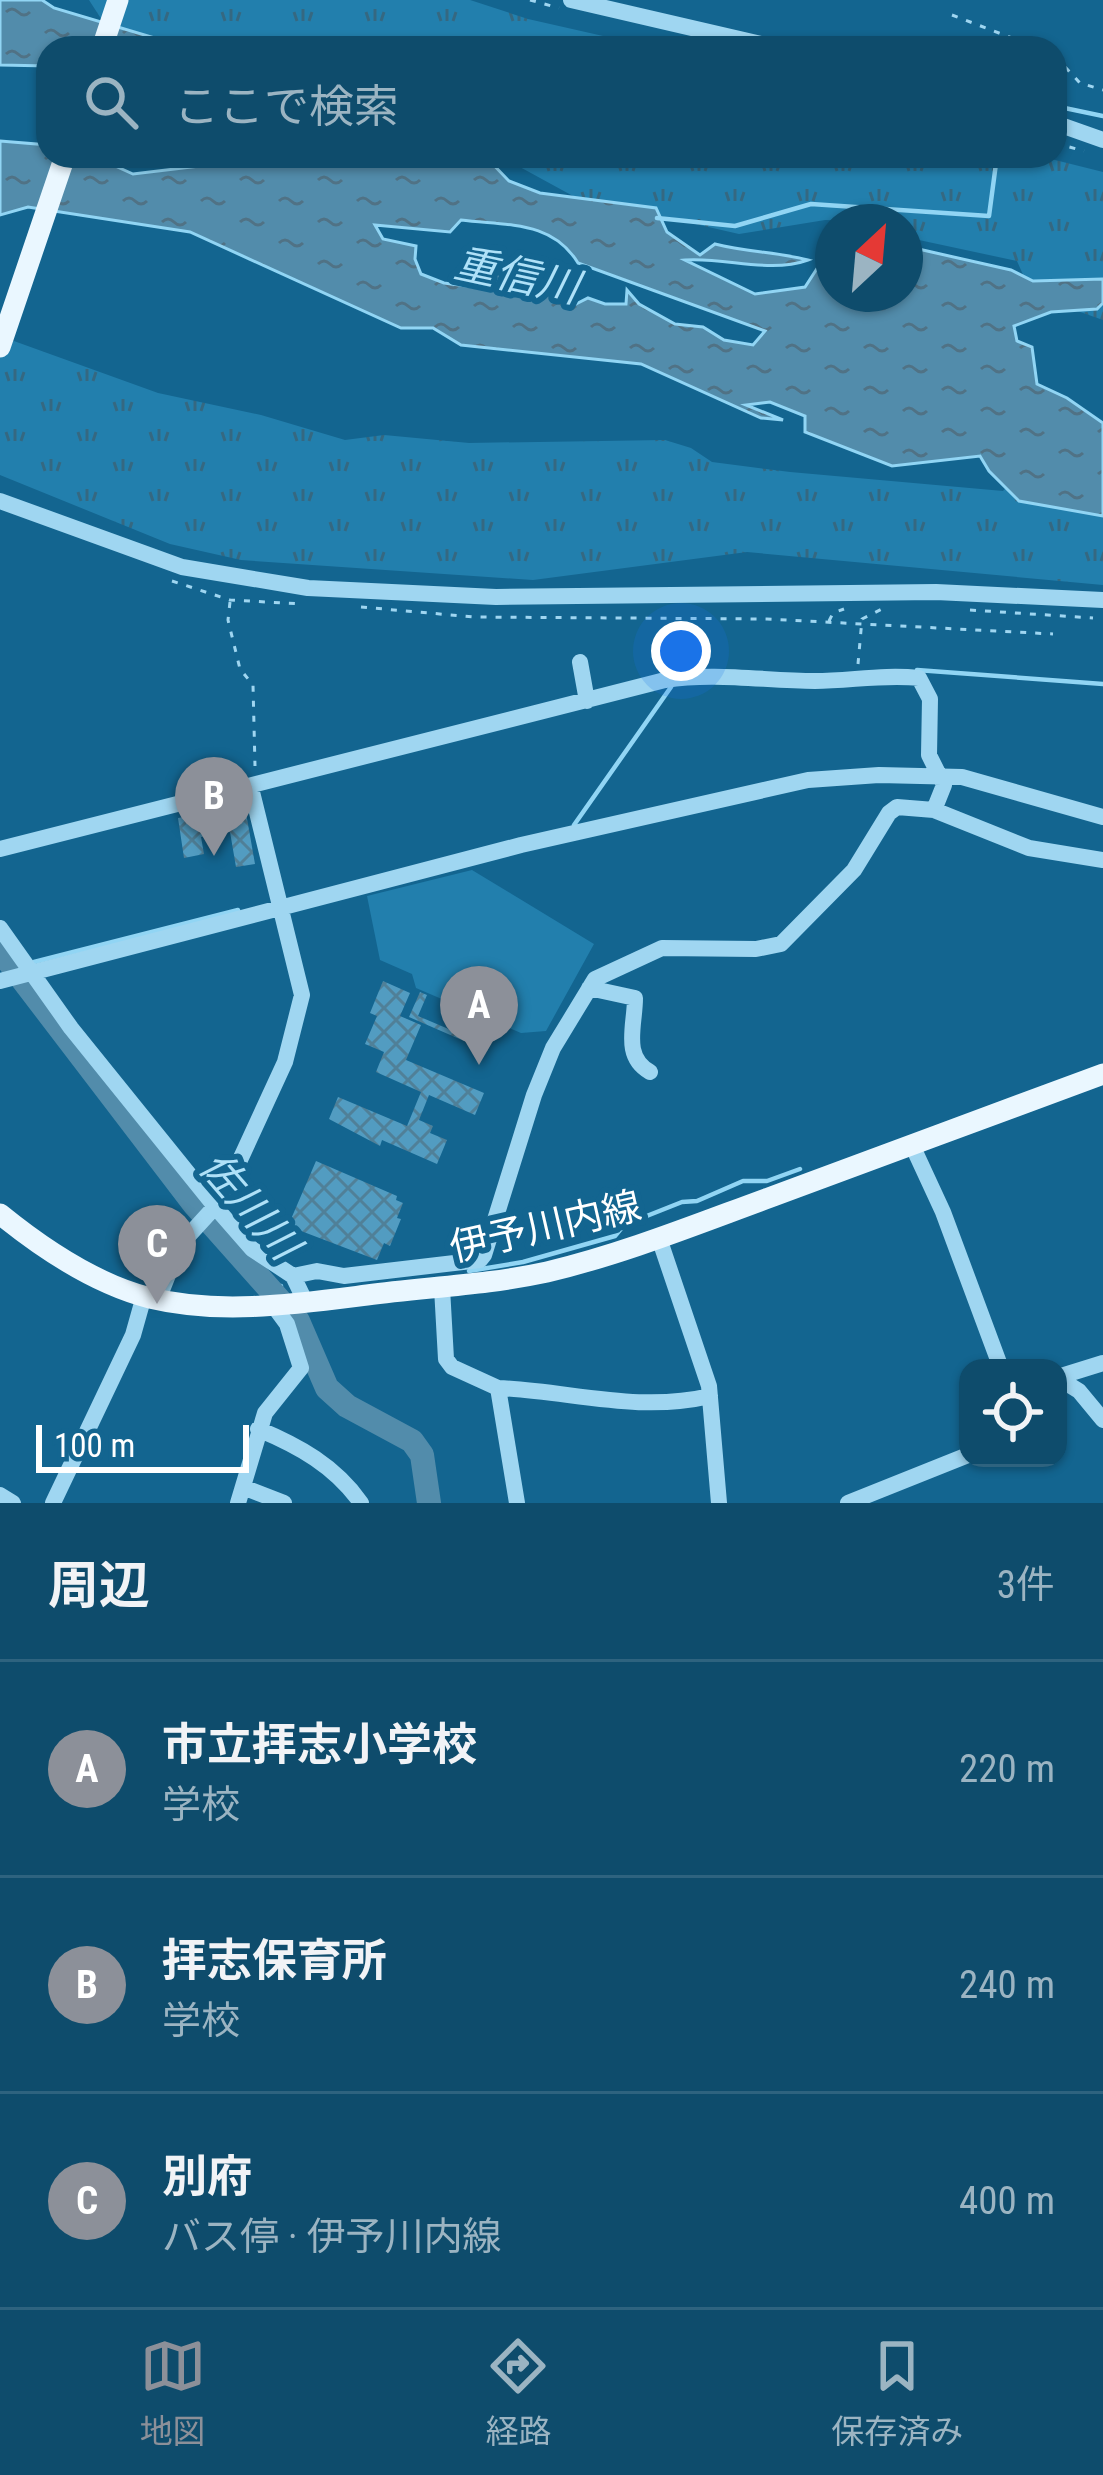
<!DOCTYPE html>
<html lang="ja">
<head>
<meta charset="utf-8">
<style>
	:root { --surface:#0e4c6c; --page:#1c5674; --text:#f1f3f6; --muted:#9bb4c2; --line:#2e637f; --accent:#8c9099 }
	body { margin:0; font-family:"Roboto Condensed","Noto Sans JP",sans-serif; background:var(--page); color:var(--text) }
	.controls { position:absolute; right:36px; bottom:36px; display:grid; overflow:hidden; border-radius:24px; box-shadow:0 3px 9px #0004 }
	.controls button { width:108px; height:108px; display:grid; place-items:center; padding:0; border:0; border-bottom:3px solid var(--line); background:var(--surface); color:var(--text); font:60px sans-serif }
	.compass { position:absolute; left:815px; top:204px; width:108px; height:108px; border-radius:50%; background:var(--surface); box-shadow:0 3px 9px #0004; rotate:26deg }
	.scale { position:absolute; left:36px; bottom:30px; width:213px; box-sizing:border-box; padding-left:12px; border:6px solid #fff; border-top:0; font-size:33px; line-height:42px; white-space:nowrap; color:#fff; -webkit-text-stroke:9px #136590; paint-order:stroke }
	.you { position:absolute; left:681px; top:651px; width:42px; height:42px; margin:-30px; border:9px solid #fff; border-radius:50%; background:#1a73e8; box-shadow:0 0 0 18px #1a73e833 }
	.badge { display:grid; place-items:center; width:78px; height:78px; border-radius:50%; background:var(--accent); color:#fff; font-size:39px; font-weight:700 }
	.pin { position:absolute; translate:-50% -99px; filter:drop-shadow(0 3px 6px #0008) }
	.pin::after { content:''; position:absolute; top:63px; width:42px; height:36px; background:inherit; clip-path:polygon(0 0,100% 0,50% 100%) }
	.list { margin:0; padding:0; list-style:none }
	h2 { display:flex; justify-content:space-between; align-items:center; height:156px; margin:0; padding:0 48px; font-size:51px }
	h2 small { font-size:39px; font-weight:400; color:var(--muted) }
	.list li { display:grid; grid-template-columns:78px 1fr auto; gap:36px; align-items:center; box-sizing:border-box; height:216px; padding:0 48px; border-top:3px solid var(--line) }
	.list b { display:block; font-size:45px; white-space:nowrap }
	.list p { margin:0; font-size:39px; white-space:nowrap; color:var(--muted) }
	.list em { font-size:39px; font-style:normal; color:var(--muted) }
	.icon { flex:none; width:66px; height:66px; fill:none; stroke:currentColor; stroke-width:2; stroke-linecap:round; stroke-linejoin:round }
	.map { position:relative; flex:none; width:1103px; height:1503px; overflow:hidden }
	.search { position:absolute; background:var(--surface); box-shadow:0 3px 9px #0004; left:36px; right:36px; top:36px; height:132px; display:flex; align-items:center; gap:30px; box-sizing:border-box; padding:0 42px; border-radius:36px; color:var(--muted); font-size:45px }
	.sheet { height:804px; background:var(--surface) }
	nav { display:flex; justify-content:space-around; align-items:center; box-sizing:border-box; height:168px; border-top:3px solid var(--line); background:var(--surface); font-size:33px; color:var(--muted) }
	nav a { display:grid; justify-items:center; gap:6px }
	nav .on { color:var(--accent) }
	.map>svg:first-child { display:block }
	.grass { fill:url(#grass-tufts) }
	.pitch { fill:#227fad }
	.water { fill:url(#water-ripples); stroke:#91d5f4; stroke-width:3; fill-rule:evenodd }
	.lines { fill:none; stroke-linecap:round; stroke-linejoin:round }
	.stream { stroke:#91d5f4; stroke-width:4.5 }
	.river { stroke:#528cab; stroke-width:24 }
	.building { fill:url(#building-cross-hatch) }
	.path { stroke:#9fd6f1; stroke-width:3; stroke-dasharray:6 9; stroke-linecap:butt }
	.minor { stroke:#9fd6f1; stroke-width:16 }
	.major { stroke:#eaf7ff; stroke-width:21 }
	.labels { text-anchor:middle; stroke-width:12; stroke-linejoin:round; paint-order:stroke }
	.street-label { font-size:39px; fill:#fff; stroke:#136590 }
	.water-label { font-size:42px; font-style:italic; fill:#afe1f8; stroke:#136590 }
</style>
</head>
<body>
<div class="map">
<svg width="1103" height="1503" viewBox="0 0 1103 1503">
	<defs>
		<pattern id="grass-tufts" width="24" height="20" patternUnits="userSpaceOnUse" patternTransform="scale(3)"><rect width="24" height="20" fill="#227fad"/><path d="M3 7l-1-3M5 7V3M7 7l1-3M15 17l-1-3M17 17v-4M19 17l1-3" fill="none" stroke="#356881"/></pattern>
		<pattern id="water-ripples" width="26" height="14" patternUnits="userSpaceOnUse" patternTransform="scale(3)"><rect width="26" height="14" fill="#528cab"/><path d="M2 4q2-2 4 0t4 0M15 11q2-2 4 0t4 0" fill="none" stroke="#507285"/></pattern>
		<pattern id="building-cross-hatch" width="8" height="8" patternUnits="userSpaceOnUse" patternTransform="scale(3)"><rect width="8" height="8" fill="#529cc1"/><path d="M0 0l8 8M0 8l8-8" fill="none" stroke="#508098"/></pattern>
	</defs>
	<rect width="100%" height="100%" fill="#136590"/>
	<!-- grass -->
	<path class="grass" d="M89 0H470L528 19 656 48H120Z
		M500 156H1039L1103 172V320L1032 295 1017 261 905 237V222L825 220 739 234 573 196Z
		M0 336 158 393 261 415 345 440 384 435 469 443 665 440 691 448 712 462 790 472 1003 491 1024 468 1103 439V585L747 552 533 580 241 560 170 544 0 475Z"/>
	<!-- pitch -->
	<path class="pitch" d="M472 870 594 944 546 1031 521 1033 416 988 412 974 380 960 367 896Z"/>
	<!-- water -->
	<path class="water" d="M0 0H42L54 8 188 48H48V66L0 65Z
		M0 141 48 145V156H93L133 174 216 164 224 156H375L415 165 443 159 438 156H485L509 181 540 193 656 208 667 232 700 255 715 244C746 252 777 252 808 260 769 274 727 257 685 260L755 294 805 287 833 244V294H905V246L1011 270 1033 281 1103 279V303L1097 309 1051 312 1014 326 1017 341 1032 347 1037 384 1067 398 1103 423V516L1019 501 989 471 980 456 892 466 805 432V416L770 402 746 405 783 420 761 418 641 364 461 345 433 328H401L190 232 28 207 0 215ZM461 220C507 226 552 220 578 263L765 331 753 345 724 340 703 327 675 324 639 304 627 290 626 304H605L588 298 576 304C547 275 519 271 479 273 499 286 514 279 535 295L444 283 421 274 415 259 416 246 383 239 375 225 450 232Z"/>
	<g class="lines">
		<!-- stream -->
		<path class="stream" d="M1055 106 1103 116
			M657 218 735 226 811 204 989 216 997 156
			M917 670 1103 684
			M574 825 671 687
			M34 962 238 910
			M469 1271 523 1262 615 1236 624 1225 682 1202 697 1201 743 1181H767L800 1169
			M270 1287 281 1286"/>
		<!-- river -->
		<path class="river" d="M0 950 194 1204 298 1321 327 1388 347 1406 412 1441 422 1455 429 1503"/>
	</g>
	<!-- building -->
	<path class="building" d="M245 807 255 864 236 867 230 832 201 837 204 854 184 858 178 818Z
		M383 981 410 993 400 1016 421 1025 406 1060 484 1093 475 1115 429 1095 419 1120 433 1126 430 1133 447 1140 437 1164 382 1140 380 1146 329 1119 338 1097 407 1126 421 1092 376 1072 384 1052 365 1044 377 1016 370 1013Z
		M420 992 427 995 418 1016 465 1036 474 1016 482 1019 474 1038 490 1045 487 1051 409 1017Z
		M316 1161 397 1196 396 1200 403 1203 397 1218 401 1219 390 1246 384 1243 377 1260 288 1226Z"/>
	<g class="lines">
		<!-- path -->
		<path class="path" d="M530 0 559 8
			M952 15 1038 48
			M1055 56 1080 83 1103 90
			M1055 143 1084 151
			M172 581 230 600 303 604
			M230 602 228 620 240 669 253 685 255 766
			M361 607 474 617 767 619 1053 634
			M970 610 1093 618
			M829 621 833 613 844 609
			M858 664 862 619 882 609"/>
		<!-- minor -->
		<path class="minor" d="M571 0 778 48
			M1055 123 1103 140
			M0 501 182 567 308 588 496 597 936 592 1103 600
			M580 662 587 701
			M0 849 665 680C715 672 766 681 815 681 850 681 883 674 919 678L930 699 929 755 944 785 934 810
			M0 928 71 1028 217 1209 252 1249 293 1276 305 1301
			M0 981 521 845 808 780 879 775 962 777 1103 817
			M589 988 635 998C635 1026 622 1056 650 1072
			M912 1145 943 1212 1001 1368
			M659 1238 709 1386 719 1503
			M293 1276 317 1271 344 1276 480 1260 484 1255 534 1095 553 1048 595 979 662 948 756 949 781 944 854 870 889 813 897 807 934 810 1029 848 1103 860
			M442 1288 446 1359 452 1367 498 1388 517 1503
			M158 1300 180 1245 222 1199 285 1062 302 995 251 788
			M1058 1377 1103 1363
			M1058 1378 1079 1391 1103 1420
			M498 1388C570 1391 638 1413 710 1396
			M258 1429C299 1446 335 1466 361 1503
			M243 1487 284 1503
			M0 1495 13 1503
			M53 1503 133 1335 144 1296
			M238 1503 265 1413 301 1368 287 1324 273 1305
			M848 1503 968 1455"/>
		<!-- major -->
		<path class="major" d="M102 48 118 0
			M0 347 65 156
			M0 1214C43 1249 95 1284 150 1298 220 1315 296 1304 367 1295 427 1287 487 1285 547 1272 623 1254 697 1224 771 1197 882 1156 992 1115 1103 1074"/>
	</g>
	<g class="labels">
		<!-- street labels -->
		<g class="street-label">
			<text transform="translate(545 1226) rotate(-13)" y="14">伊予川内線</text>
		</g>
		<!-- water labels -->
		<g class="water-label">
			<text transform="translate(517 275) rotate(12)" y="15">重信川</text>
			<text transform="translate(250 1205) rotate(49)" y="15">佐川川</text>
		</g>
	</g>
</svg>
<div class="controls">
<button><svg class="icon" aria-label="locate" viewBox="0 0 24 24"><circle cx="12" cy="12" r="6"/><path d="M12 2v4M12 18v4M2 12h4M18 12h4"/></svg></button>
</div>
<svg class="compass" viewBox="-18 -18 36 36"><path d="M0-13l5 13h-10z" fill="#e53935"/><path d="M0 13l5-13h-10z" fill="#9bb4c2"/></svg>
<div class="scale">100 m</div>
<div class="you"></div>
<div class="pin badge" style="left:479px;top:1065px">A</div>
<div class="pin badge" style="left:214px;top:856px">B</div>
<div class="pin badge" style="left:157px;top:1304px">C</div>
<div class="search"><svg class="icon" aria-label="search" viewBox="0 0 24 24"><circle cx="10" cy="10" r="6"/><path d="M15 15l6 6"/></svg>ここで検索</div>
</div>
<section class="sheet">
<h2>周辺<small>3件</small></h2>
<ul class="list">
<li><span class="badge">A</span><div><b>市立拝志小学校</b><p>学校</p></div><em>220 m</em></li>
<li><span class="badge">B</span><div><b>拝志保育所</b><p>学校</p></div><em>240 m</em></li>
<li><span class="badge">C</span><div><b>別府</b><p>バス停 · 伊予川内線</p></div><em>400 m</em></li>
</ul>
</section>
<nav>
<a class="on"><svg class="icon" aria-label="map" viewBox="0 0 24 24"><path d="M3 6l6-2 6 2 6-2v14l-6 2-6-2-6 2zM9 4v14M15 6v14"/></svg>地図</a>
<a><svg class="icon" aria-label="directions" viewBox="0 0 24 24"><path d="M12 3l9 9-9 9-9-9zM9 14v-3h6M13 9l2 2-2 2"/></svg>経路</a>
<a><svg class="icon" aria-label="saved" viewBox="0 0 24 24"><path d="M7 4h10v16l-5-4-5 4z"/></svg>保存済み</a>
</nav>
</body>
</html>
